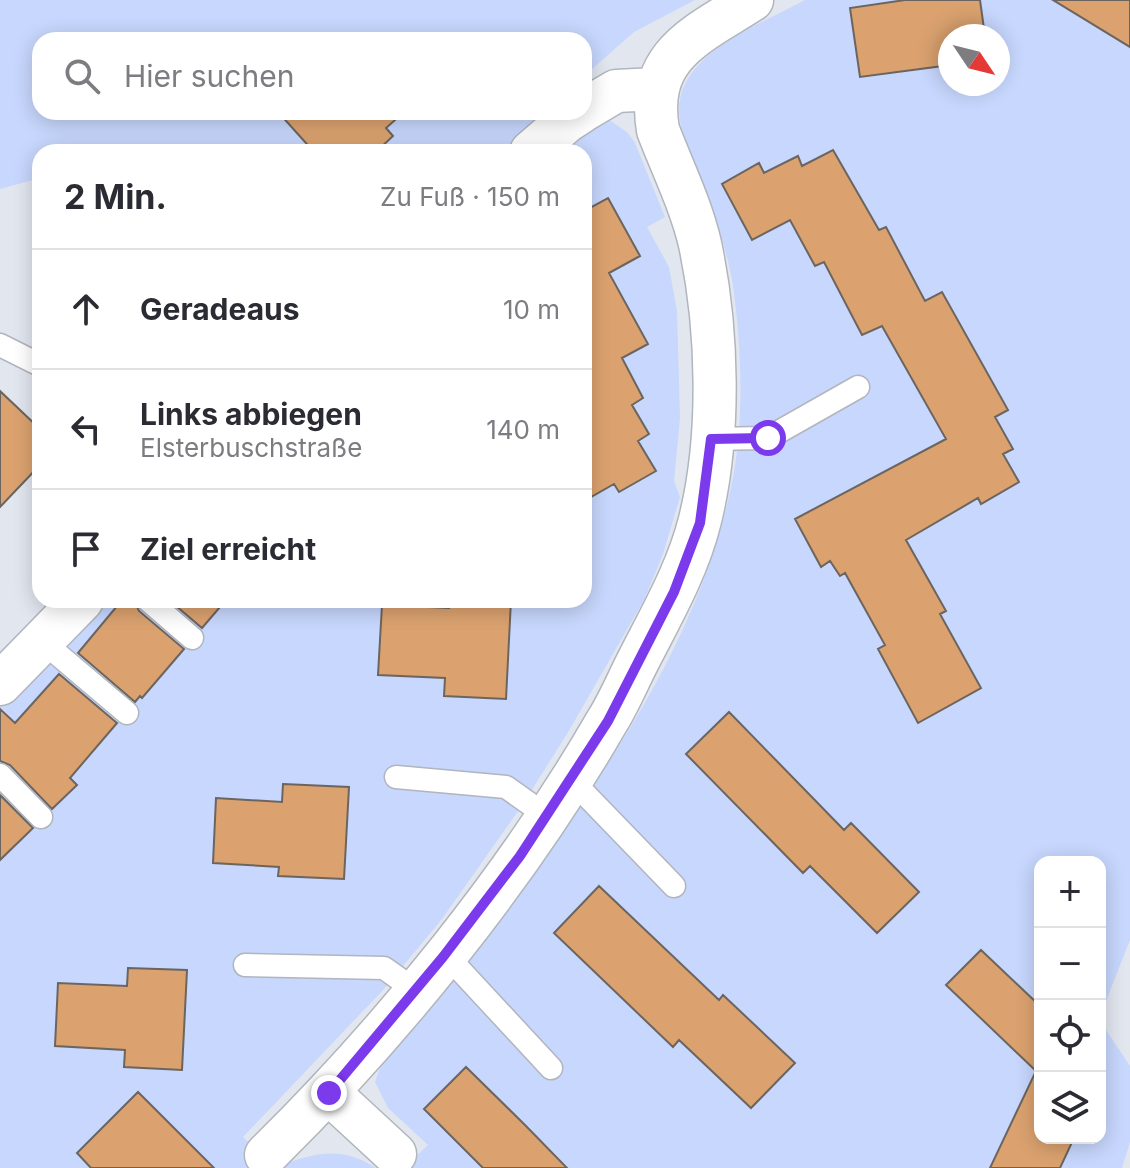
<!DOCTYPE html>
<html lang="de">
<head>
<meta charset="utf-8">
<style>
	:root { --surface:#fff; --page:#f2f2f3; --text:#2b2b33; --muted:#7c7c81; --line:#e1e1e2 }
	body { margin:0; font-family:Inter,sans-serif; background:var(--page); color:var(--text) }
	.controls { position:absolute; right:24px; bottom:24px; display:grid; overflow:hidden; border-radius:16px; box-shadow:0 4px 20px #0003 }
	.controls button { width:72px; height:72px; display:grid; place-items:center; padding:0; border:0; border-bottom:2px solid var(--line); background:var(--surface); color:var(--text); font:40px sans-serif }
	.compass { position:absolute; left:938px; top:24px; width:72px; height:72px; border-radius:50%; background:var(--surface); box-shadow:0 4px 20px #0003; rotate:125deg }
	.stop { position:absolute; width:24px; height:24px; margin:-18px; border:6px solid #7c3aed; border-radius:50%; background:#fff }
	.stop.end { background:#7c3aed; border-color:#fff; box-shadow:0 2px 8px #0008 }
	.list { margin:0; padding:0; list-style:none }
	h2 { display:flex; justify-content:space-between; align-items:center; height:104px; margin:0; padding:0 32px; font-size:34px }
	h2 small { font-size:26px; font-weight:400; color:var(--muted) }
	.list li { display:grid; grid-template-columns:52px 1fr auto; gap:24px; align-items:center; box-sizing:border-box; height:120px; padding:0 32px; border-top:2px solid var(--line) }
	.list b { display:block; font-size:30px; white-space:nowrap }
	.list p { margin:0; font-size:26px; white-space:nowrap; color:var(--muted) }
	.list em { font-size:26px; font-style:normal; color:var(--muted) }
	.icon { flex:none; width:44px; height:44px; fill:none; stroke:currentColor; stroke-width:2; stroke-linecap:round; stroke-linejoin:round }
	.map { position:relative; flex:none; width:1130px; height:1168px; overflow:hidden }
	.search { position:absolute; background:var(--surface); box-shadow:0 4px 20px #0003; left:32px; top:32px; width:560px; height:88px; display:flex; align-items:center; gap:20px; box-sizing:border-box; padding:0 28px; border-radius:24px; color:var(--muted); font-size:30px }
	.panel { position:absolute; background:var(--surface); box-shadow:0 4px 20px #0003; left:32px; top:144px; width:560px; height:464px; border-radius:24px }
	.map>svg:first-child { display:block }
	.green { fill:#c7d7fd; fill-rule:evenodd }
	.building { fill:#dba26f; stroke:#6c655f; stroke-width:2 }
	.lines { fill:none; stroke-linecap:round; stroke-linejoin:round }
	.service-casing { stroke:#b1b5bd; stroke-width:25 }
	.minor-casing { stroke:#b1b5bd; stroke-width:45 }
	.service { stroke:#fff; stroke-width:22 }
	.minor { stroke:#fff; stroke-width:42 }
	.route { stroke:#7c3aed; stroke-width:10 }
</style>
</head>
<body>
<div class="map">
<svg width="1130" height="1168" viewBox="0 0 1130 1168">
	<rect width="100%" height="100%" fill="#e2e6ef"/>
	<!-- green -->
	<path class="green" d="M0 0H695L634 32 584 76V40H40V112H545L504 152H40V178L0 189Z
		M805 0H1130V940L1100 1016V862H1040V1138H1100V1021L1130 1066V1142L1122 1168H404L428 1145 388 1108 375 1082 383 1059C429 999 474 940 519 881 544 848 571 816 595 782 659 689 716 579 735 466 744 409 741 344 733 286 728 253 715 217 703 185 692 155 668 118 685 84 707 42 765 22 805 0ZM950 36H998V84H950Z
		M608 119 628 133 635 143 665 217 647 227 669 267 677 311 680 418 674 481 680 497 663 554 644 600 567 734 521 807 442 919 383 990 243 1137 275 1167C313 1154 339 1144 376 1168H0V700L98 600H584V152H550Z"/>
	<!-- building -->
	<path class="building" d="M905 0H980L985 36H950V65L860 77 850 8Z
		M1053 0H1130V47Z
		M278 112H404L386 128 393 136 376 152H314Z
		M833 150 879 230 886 227 925 301 942 292 1008 410 995 417 1013 449 1003 454 1019 482 981 504 978 498 906 540 946 611 940 614 981 688 918 723 878 649 885 645 845 573 840 576 830 561 821 567 795 519 946 439 882 326 862 335 824 262 815 266 790 220 752 240 722 184 759 163 764 173 798 156 802 166Z
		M608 198 640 256 609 273 648 344 622 358 643 398 632 405 649 434 638 441 656 471 619 492 614 484 584 501V211Z
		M0 391 40 429V465L0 507Z
		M122 600H134L139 611 184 649 142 698 140 696 135 702 78 653Z
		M169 600H226L202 628Z
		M449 600H511L506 699 444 696 445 678 378 675 382 605 449 608Z
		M59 674 117 723 70 778 77 785 52 809 10 765 0 761V709L15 723Z
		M729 712 844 830 851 823 919 892 877 933 810 866 803 873 686 754Z
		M283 784 349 787 344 879 278 876 279 867 213 863 216 798 282 802Z
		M0 795 33 828 0 860Z
		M599 886 719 1000 723 995 795 1063 751 1108 679 1040 673 1047 554 933Z
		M981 950 1040 1006V1138H1074L1060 1168H990L1036 1071 946 985Z
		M128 968 187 970 182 1070 124 1067 125 1050 55 1046 58 983 127 986Z
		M466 1067 524 1124 567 1168H483L424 1109Z
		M138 1092 214 1168H91L77 1153Z"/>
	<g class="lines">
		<defs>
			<path id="service" d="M0 345 40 365
				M711 439 768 438 858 387
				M148 600 192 638
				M42 641 127 713
				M0 775 41 817
				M396 777 506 787 547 816
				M569 783 585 794 674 886
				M443 957 461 971 551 1068
				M245 965 384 968 415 990"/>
			<path id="minor" d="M584 110 616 91 656 89
				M531 152 567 121 581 112
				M0 684 82 600
				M329 1093 395 1154
				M266 1155C392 1031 517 877 606 723 619 703 628 680 639 659 662 614 688 569 700 520 721 436 718 328 700 244 691 205 672 167 658 130 645 54 698 35 752 0"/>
		</defs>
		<!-- service casing -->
		<use href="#service" class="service-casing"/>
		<!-- minor casing -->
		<use href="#minor" class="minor-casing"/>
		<!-- service -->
		<use href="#service" class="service"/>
		<!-- minor -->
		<use href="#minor" class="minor"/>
	</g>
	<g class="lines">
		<!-- route -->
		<path class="route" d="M329 1093 443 957 520 856 608 721 674 592 700 523 711 439 768 438"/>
	</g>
</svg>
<div class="controls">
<button>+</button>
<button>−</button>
<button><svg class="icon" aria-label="locate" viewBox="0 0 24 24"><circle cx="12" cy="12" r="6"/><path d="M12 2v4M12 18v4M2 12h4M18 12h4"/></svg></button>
<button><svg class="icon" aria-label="layers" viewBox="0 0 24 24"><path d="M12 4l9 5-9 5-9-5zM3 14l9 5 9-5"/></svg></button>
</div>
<svg class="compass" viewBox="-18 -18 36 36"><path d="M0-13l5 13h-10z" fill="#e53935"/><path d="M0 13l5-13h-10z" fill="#7c7c81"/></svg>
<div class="stop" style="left:768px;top:438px"></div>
<div class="stop end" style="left:329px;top:1093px"></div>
<div class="search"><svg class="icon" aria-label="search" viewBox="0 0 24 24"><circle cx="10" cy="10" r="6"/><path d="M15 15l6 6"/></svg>Hier suchen</div>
<section class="panel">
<h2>2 Min.<small>Zu Fuß · 150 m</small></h2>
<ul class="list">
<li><svg class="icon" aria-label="ahead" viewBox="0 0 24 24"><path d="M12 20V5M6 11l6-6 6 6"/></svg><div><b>Geradeaus</b></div><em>10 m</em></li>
<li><svg class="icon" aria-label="left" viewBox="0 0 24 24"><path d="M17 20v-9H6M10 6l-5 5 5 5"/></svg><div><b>Links abbiegen</b><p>Elsterbuschstraße</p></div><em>140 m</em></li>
<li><svg class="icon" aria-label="arrive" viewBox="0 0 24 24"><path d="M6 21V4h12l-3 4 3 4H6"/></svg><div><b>Ziel erreicht</b></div></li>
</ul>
</section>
</div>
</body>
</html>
